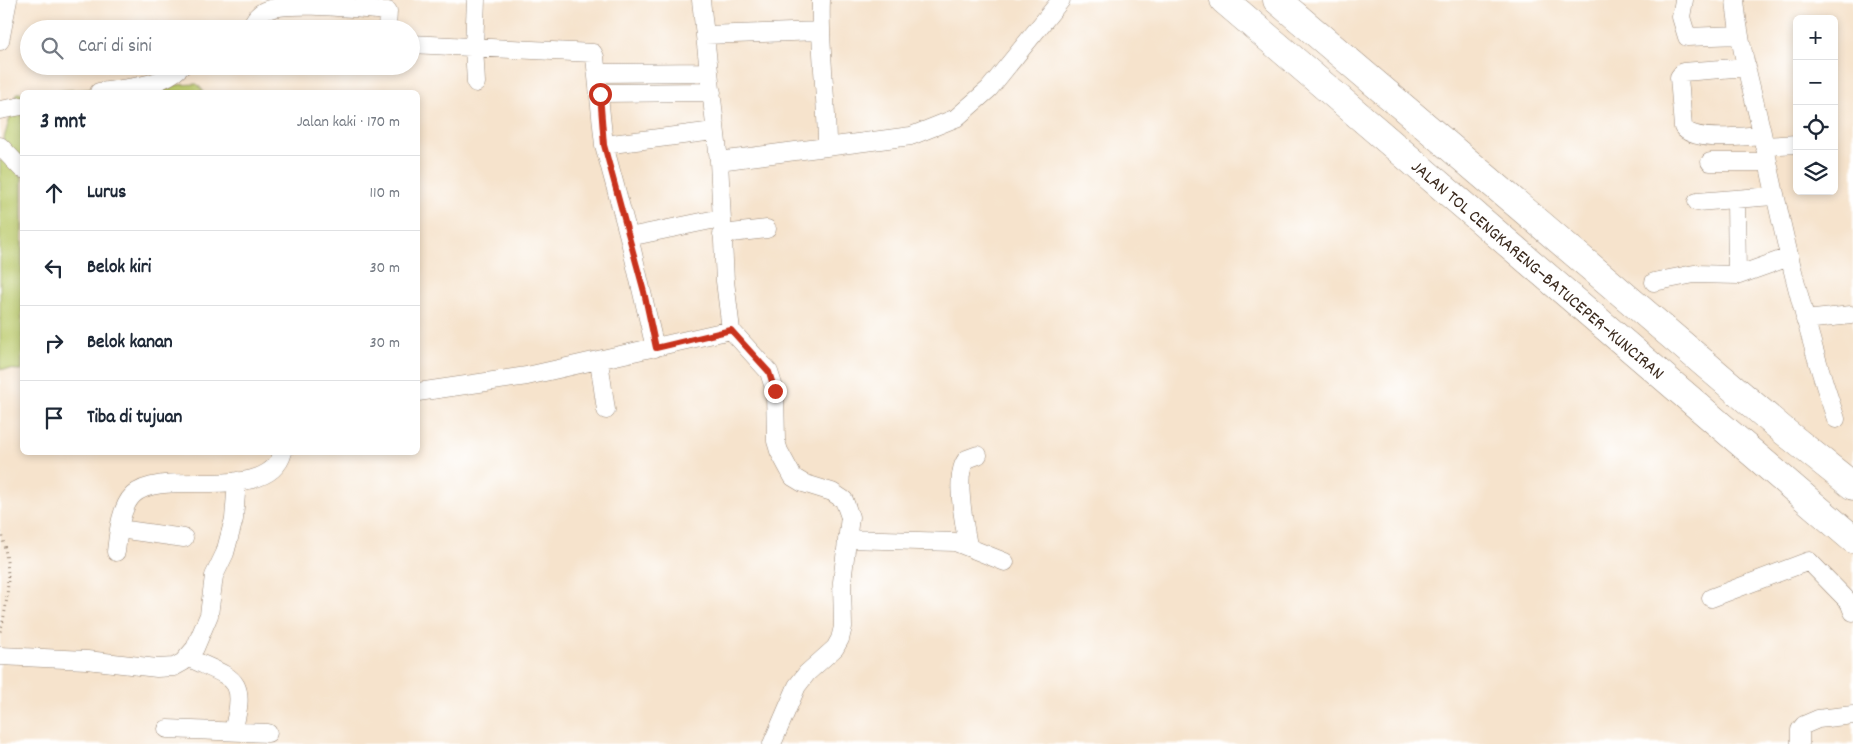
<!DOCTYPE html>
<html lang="id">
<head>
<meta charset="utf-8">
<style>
	:root { --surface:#fff; --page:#f6f6f7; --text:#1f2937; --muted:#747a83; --line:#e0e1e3 }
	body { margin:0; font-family:Dekko,sans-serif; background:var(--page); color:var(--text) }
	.controls { position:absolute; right:15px; top:15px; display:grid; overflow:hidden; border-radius:8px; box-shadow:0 2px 8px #0003 }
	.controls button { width:45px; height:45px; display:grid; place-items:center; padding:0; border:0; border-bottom:1px solid var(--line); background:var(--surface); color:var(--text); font:25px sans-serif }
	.stop { position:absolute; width:15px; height:15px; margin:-11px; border:4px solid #c8321e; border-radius:50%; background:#fff }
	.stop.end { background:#c8321e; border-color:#fff; box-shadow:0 1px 5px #0008 }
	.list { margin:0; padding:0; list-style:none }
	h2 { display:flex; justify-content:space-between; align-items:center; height:65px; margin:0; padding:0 20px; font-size:21px }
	h2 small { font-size:16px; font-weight:400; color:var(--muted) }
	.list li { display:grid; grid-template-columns:32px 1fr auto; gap:15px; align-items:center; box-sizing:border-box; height:75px; padding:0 20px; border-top:1px solid var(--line) }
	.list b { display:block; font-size:19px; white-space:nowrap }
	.list em { font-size:16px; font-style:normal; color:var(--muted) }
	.icon { flex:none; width:28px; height:28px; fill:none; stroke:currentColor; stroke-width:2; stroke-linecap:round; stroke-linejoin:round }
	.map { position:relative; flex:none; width:1853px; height:744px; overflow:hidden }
	.search { position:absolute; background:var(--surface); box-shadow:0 2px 8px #0003; left:20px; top:20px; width:400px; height:55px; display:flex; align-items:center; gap:12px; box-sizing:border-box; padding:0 18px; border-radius:28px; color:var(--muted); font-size:19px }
	.panel { position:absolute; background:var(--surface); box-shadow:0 2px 8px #0003; left:20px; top:90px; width:400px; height:365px; border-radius:8px }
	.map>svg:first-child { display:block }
	.green { fill:#bbca6c; stroke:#7b7a45 }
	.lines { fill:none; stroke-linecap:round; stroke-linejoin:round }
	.street-casing { stroke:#988675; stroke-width:19 }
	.highway-casing { stroke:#988675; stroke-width:29 }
	.path { stroke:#988675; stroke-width:3; stroke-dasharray:1 4; stroke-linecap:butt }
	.street { stroke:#fff; stroke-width:18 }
	.highway { stroke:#fff; stroke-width:28 }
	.route { stroke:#c8321e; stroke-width:6 }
	.labels { text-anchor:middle; stroke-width:5; stroke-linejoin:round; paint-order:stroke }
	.street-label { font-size:18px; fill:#3b2a1e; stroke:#fff }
</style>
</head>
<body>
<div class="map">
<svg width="1853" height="744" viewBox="0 0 1853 744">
	<rect width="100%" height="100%" fill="#fff"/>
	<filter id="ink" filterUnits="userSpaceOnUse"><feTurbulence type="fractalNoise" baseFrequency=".02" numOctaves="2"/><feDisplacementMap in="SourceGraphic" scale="10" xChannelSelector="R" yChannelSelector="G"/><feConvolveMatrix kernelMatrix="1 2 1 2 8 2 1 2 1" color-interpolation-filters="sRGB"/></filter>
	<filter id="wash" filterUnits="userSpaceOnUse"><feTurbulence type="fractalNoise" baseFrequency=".0096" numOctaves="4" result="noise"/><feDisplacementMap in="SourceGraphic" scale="20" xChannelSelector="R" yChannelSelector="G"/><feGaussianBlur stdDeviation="1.12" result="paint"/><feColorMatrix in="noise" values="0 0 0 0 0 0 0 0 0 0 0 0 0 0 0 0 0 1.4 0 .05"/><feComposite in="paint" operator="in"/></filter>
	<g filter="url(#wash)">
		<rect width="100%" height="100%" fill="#f6e3cc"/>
		<!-- green -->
		<path class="green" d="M197 84 204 92H30Z
			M17 93H22V370L0 369V152Z"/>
	</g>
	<g filter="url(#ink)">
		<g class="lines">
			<defs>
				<path id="street" d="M701 0 719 161 725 281 731 330 769 372 775 391 776 441 779 451 793 477 803 483 832 492 844 500 850 517 842 582 843 627 840 639 835 648 807 673 797 686 772 744
					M821 0C819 49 827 98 827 147
					M1684 0 1681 17 1687 37 1739 35
					M1735 0C1739 45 1752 89 1762 133 1782 230 1804 326 1836 419
					M249 29C254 22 256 15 264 11 287 0 360 9 388 11L387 29
					M705 35 820 31
					M0 41 8 0
					M411 44 593 53 595 57 604 145 629 237
					M1747 67 1683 72 1679 77 1683 127C1694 143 1744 136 1762 135
					M597 73 709 72
					M476 83 474 46 476 0
					M99 92C127 88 161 87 182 66
					M600 93 712 92
					M0 110 22 106
					M604 145 714 131
					M0 146 22 169
					M1764 146 1797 144
					M719 161 911 136 956 118 989 89 1061 0
					M1710 162H1767
					M1736 201 1737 275
					M1697 202 1773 196
					M722 234 767 229
					M1654 282 1694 274 1739 275 1789 257
					M1805 320 1851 315
					M655 348 629 237 721 218
					M599 361 606 410
					M418 392 527 376 731 330
					M119 529 184 538
					M847 539 955 542 1005 562
					M968 546C965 527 953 473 967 459L978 455
					M116 552C118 535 120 508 133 495 163 466 268 506 283 452
					M1711 598 1809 561 1849 602 1853 612
					M0 656 87 660 157 668 174 667 183 662 195 648 209 615 214 576 225 553 234 519 237 481
					M189 658C233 679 248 676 233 731
					M167 729 268 733
					M1800 744V730L1804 725 1818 719 1853 715"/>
				<g id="highway">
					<path id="s1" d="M1224 0 1853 539"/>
					<path d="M1277 0 1785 432 1853 486"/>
				</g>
			</defs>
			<!-- street casing -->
			<use href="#street" class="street-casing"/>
			<!-- highway casing -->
			<use href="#highway" class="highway-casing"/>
			<!-- path -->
			<path class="path" d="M0 532C12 563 9 601 0 632"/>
			<!-- street -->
			<use href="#street" class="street"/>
			<!-- highway -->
			<use href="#highway" class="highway"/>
		</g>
	</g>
	<g class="lines" filter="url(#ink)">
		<!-- route -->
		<path class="route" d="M600 94 604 145 644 292 656 348 731 330 769 372 775 391"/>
	</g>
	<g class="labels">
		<!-- street labels -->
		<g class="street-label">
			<text dy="6" stroke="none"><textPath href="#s1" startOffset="414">JALAN TOL CENGKARENG–BATUCEPER–KUNCIRAN</textPath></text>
		</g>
	</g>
</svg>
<div class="controls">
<button>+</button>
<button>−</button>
<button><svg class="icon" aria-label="locate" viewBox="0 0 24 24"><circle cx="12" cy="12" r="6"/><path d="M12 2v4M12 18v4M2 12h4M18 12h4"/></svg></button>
<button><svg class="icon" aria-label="layers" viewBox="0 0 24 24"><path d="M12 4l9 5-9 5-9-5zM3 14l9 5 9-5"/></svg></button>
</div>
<div class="stop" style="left:600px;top:94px"></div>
<div class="stop end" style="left:775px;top:391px"></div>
<div class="search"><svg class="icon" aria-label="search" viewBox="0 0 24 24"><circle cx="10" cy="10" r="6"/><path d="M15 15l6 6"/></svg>Cari di sini</div>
<section class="panel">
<h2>3 mnt<small>Jalan kaki · 170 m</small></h2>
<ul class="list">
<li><svg class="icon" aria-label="ahead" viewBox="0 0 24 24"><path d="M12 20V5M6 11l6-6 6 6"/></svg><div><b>Lurus</b></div><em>110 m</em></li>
<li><svg class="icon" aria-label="left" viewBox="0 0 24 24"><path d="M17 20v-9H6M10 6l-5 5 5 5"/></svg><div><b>Belok kiri</b></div><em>30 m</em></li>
<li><svg class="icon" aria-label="right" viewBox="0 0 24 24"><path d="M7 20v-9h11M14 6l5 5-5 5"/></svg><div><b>Belok kanan</b></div><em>30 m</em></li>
<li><svg class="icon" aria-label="arrive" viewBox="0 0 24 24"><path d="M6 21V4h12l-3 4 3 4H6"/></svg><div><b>Tiba di tujuan</b></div></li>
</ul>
</section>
</div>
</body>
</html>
